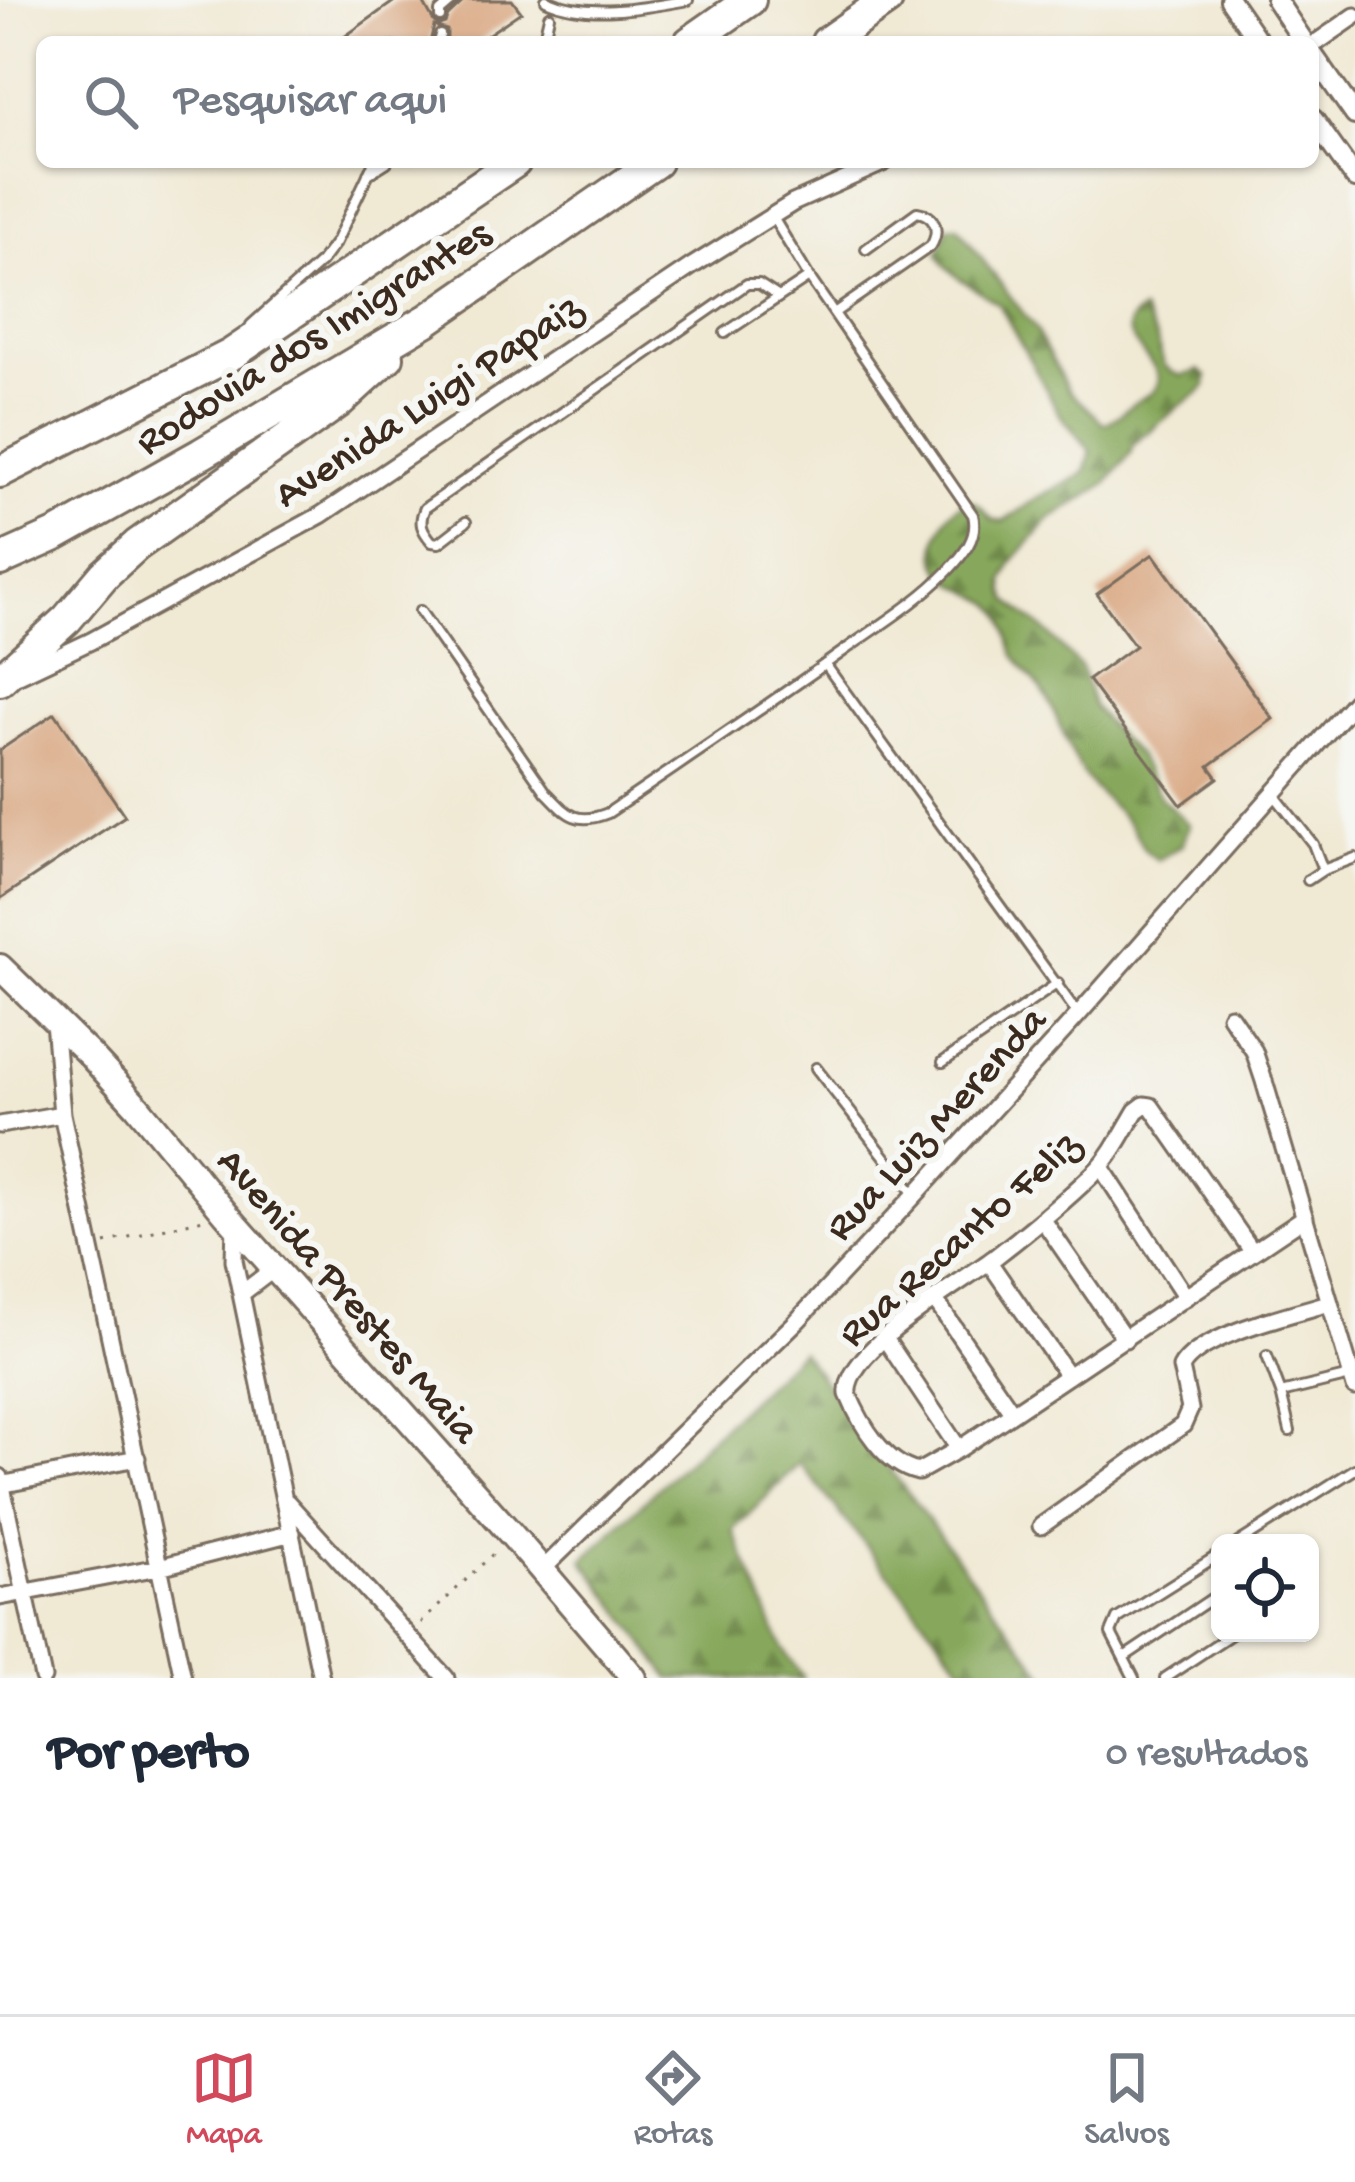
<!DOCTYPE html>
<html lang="pt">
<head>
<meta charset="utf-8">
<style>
	:root { --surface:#fff; --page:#f6f6f7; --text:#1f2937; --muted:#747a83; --line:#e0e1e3; --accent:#d1495b }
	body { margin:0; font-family:"Gochi Hand",sans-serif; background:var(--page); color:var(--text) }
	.controls { position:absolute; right:36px; bottom:36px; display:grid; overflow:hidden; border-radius:18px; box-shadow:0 3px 9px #0004 }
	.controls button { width:108px; height:108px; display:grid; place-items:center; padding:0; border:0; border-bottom:3px solid var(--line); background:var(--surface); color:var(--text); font:60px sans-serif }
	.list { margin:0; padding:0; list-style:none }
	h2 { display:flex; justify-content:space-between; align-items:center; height:156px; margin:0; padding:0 48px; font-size:51px }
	h2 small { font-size:39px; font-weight:400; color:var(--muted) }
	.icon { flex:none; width:66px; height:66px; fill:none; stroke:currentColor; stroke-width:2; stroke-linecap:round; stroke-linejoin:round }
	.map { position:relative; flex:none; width:1355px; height:1678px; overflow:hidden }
	.search { position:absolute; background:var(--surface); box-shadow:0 3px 9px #0004; left:36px; right:36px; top:36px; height:132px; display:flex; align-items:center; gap:30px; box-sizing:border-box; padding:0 42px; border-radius:18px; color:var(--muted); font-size:45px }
	.sheet { height:336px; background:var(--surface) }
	nav { display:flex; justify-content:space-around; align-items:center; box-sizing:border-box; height:168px; border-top:3px solid var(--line); background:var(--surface); font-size:33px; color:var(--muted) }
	nav a { display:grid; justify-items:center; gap:6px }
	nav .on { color:var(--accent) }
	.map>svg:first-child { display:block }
	.forest { fill:url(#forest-firs); stroke:#61693d; stroke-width:3 }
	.building { fill:#d8a57f }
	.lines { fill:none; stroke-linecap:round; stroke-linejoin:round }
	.service-casing { stroke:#7a6d5e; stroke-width:14 }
	.minor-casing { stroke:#7a6d5e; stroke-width:21 }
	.tertiary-casing { stroke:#7a6d5e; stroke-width:24 }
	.primary-casing { stroke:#7a6d5e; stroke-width:30 }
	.motorway-casing { stroke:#7a6d5e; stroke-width:36 }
	.path { stroke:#7a6d5e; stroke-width:3; stroke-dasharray:3 9; stroke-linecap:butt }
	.service { stroke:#fff; stroke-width:8 }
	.minor { stroke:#fff; stroke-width:15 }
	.tertiary { stroke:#fff; stroke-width:18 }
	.primary { stroke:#fff; stroke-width:24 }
	.motorway { stroke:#fff; stroke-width:30 }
	.labels { text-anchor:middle; stroke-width:12; stroke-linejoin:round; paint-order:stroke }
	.street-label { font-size:42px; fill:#3b2a1e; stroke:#f6f6f2 }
</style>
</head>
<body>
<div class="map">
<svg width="1355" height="1678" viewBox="0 0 1355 1678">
	<defs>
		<pattern id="forest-firs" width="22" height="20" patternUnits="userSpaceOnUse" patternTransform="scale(3)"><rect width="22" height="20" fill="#87a85c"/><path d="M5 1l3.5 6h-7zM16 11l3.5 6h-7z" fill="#70894b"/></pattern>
	</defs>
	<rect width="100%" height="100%" fill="#f6f6f2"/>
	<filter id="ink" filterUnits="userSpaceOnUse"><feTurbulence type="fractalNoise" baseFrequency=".00833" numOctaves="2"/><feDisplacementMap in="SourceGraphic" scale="24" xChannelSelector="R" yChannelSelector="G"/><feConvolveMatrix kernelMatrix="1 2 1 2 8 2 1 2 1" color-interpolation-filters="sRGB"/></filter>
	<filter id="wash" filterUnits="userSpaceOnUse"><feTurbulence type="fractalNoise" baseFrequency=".004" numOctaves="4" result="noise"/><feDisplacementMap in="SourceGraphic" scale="48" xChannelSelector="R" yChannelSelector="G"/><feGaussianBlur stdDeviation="2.7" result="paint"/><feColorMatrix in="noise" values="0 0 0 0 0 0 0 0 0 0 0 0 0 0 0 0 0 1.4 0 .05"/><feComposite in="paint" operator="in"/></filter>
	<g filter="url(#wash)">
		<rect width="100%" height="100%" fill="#f0e9d4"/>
		<!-- forest -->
		<path class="forest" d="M957 226 1036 330 1068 390 1104 424C1117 419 1125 410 1136 402 1143 397 1155 394 1158 384 1165 361 1103 333 1142 311L1156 337 1164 365 1172 372 1182 376 1199 370 1207 376 1206 386 1199 393 1182 404 1133 445 1130 454 1106 484 1050 519 1012 562 1004 581 1005 592 1009 601 1049 634 1081 668 1093 706 1111 729 1137 755 1161 798 1189 825 1182 845 1158 860C1137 847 1143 842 1130 825 1116 808 1098 795 1085 777 1068 751 1060 720 1044 693 1035 680 1023 669 1015 656 1008 642 1009 625 1000 612 984 590 943 590 937 559 933 537 948 504 972 501L980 506 993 520 1003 522 1037 498 1080 476 1086 470 1091 451 1060 415 999 304 957 277 943 263 938 254 948 227Z
			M801 1351 1047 1678H971L800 1463 733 1530 782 1648 803 1678H670L583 1560Z"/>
		<g id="blocks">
			<!-- building -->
			<path class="building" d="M396 0H422L434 22 439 25 445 23 448 16 465 0H512L521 12 477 42H447V30L434 26 430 42H337Z
				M1153 554 1273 719 1209 766 1218 778 1181 805 1088 680 1135 646 1097 594Z
				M55 713 125 816 0 899V750Z"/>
		</g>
	</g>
	<g filter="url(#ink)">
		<use href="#blocks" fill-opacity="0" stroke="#7a6d5e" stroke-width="3"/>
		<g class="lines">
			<defs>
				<path id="service" d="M546 0C588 19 644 8 688 0
					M440 17V12L454 0
					M438 42 440 35
					M543 42 549 16
					M368 174 387 162
					M834 313 931 246C940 231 936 215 917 212L866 249
					M251 325 321 262 336 242 374 162
					M725 333 809 277
					M466 522 439 543 432 542C422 530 418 523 425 508L747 284H759L779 297
					M420 611 546 792C567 814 576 826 608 813 687 759 767 706 845 650 880 625 918 602 948 571 963 555 979 537 973 515L809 277 772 216
					M825 664 1078 1014
					M1275 796 1313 844 1323 870
					M1308 880 1323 870 1355 858
					M943 1062 1058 983
					M816 1068 914 1194
					M1267 1356 1281 1393
					M1290 1431 1281 1393 1350 1376
					M1238 1543 1355 1469
					M1124 1657 1220 1593
					M1134 1678 1111 1633 1117 1619 1220 1554
					M1165 1678 1233 1633"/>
				<path id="minor" d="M1313 45 1355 16
					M19 675 91 641 321 515 692 266 793 203 885 162
					M1230 1016 1254 1051 1264 1081 1355 1387
					M54 1022 62 1114 183 1678
					M0 1125 62 1114
					M1101 1167 1185 1296
					M1043 1220 1125 1339
					M235 1224 234 1260 321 1678
					M1252 1251 1151 1106 1144 1105 1136 1111C1124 1131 1112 1156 1094 1173 1063 1203 1029 1231 994 1258 961 1283 843 1351 848 1394 861 1425 884 1464 918 1472L959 1449 1305 1217
					M989 1262 1068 1376
					M241 1294 275 1268
					M935 1300 1012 1412
					M884 1337 959 1449
					M0 1477 43 1678
					M0 1485 137 1458
					M287 1502 446 1678
					M1041 1526 1183 1425 1190 1409 1181 1368C1198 1335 1293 1314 1329 1303
					M542 1570 797 1321 915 1195 1078 1015 1355 701
					M0 1597 159 1567 292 1533"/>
				<path id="tertiary" d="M1230 0 1259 42
					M1276 0 1304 42
					M1313 55 1355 115
					M1313 119 1355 178"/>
				<path id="primary" d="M0 967 91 1056 137 1106 226 1214 512 1535 634 1678"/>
				<path id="motorway" d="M690 42 750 0
					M827 42 887 0
					M0 472 232 354 515 162
					M0 560 58 534 201 454 427 320 656 162
					M0 680 67 619 105 574 137 545 340 401 388 357"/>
			</defs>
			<!-- service casing -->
			<use href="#service" class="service-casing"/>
			<!-- minor casing -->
			<use href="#minor" class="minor-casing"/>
			<!-- tertiary casing -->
			<use href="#tertiary" class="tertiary-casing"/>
			<!-- primary casing -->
			<use href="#primary" class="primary-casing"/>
			<!-- motorway casing -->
			<use href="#motorway" class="motorway-casing"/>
			<!-- path -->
			<path class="path" d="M105 1243 207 1218
				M421 1623 496 1551"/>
			<!-- service -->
			<use href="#service" class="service"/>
			<!-- minor -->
			<use href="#minor" class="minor"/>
			<!-- tertiary -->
			<use href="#tertiary" class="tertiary"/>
			<!-- primary -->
			<use href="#primary" class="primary"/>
			<!-- motorway -->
			<use href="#motorway" class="motorway"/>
		</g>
	</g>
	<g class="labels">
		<!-- street labels -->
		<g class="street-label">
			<text transform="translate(311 334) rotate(-32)" y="15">Rodovia dos Imigrantes</text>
			<text transform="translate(426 398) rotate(-33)" y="15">Avenida Luigi Papaiz</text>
			<text transform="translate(933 1121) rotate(-47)" y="15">Rua Luiz Merenda</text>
			<text transform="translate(957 1236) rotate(-41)" y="15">Rua Recanto Feliz</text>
			<text transform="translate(351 1293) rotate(49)" y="15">Avenida Prestes Maia</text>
		</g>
	</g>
</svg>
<div class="controls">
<button><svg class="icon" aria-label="locate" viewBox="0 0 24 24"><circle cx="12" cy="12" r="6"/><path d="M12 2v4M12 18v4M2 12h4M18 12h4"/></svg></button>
</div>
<div class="search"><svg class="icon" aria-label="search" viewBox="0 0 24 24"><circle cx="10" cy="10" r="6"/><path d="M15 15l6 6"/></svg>Pesquisar aqui</div>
</div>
<section class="sheet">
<h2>Por perto<small>0 resultados</small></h2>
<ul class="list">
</ul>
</section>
<nav>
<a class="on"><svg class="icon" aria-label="map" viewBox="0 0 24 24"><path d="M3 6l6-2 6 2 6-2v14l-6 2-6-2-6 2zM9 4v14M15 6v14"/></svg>Mapa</a>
<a><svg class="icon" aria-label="directions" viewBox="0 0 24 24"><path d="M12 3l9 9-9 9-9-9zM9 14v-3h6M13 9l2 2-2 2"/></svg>Rotas</a>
<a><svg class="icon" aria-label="saved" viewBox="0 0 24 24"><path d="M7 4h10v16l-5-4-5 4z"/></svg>Salvos</a>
</nav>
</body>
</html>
